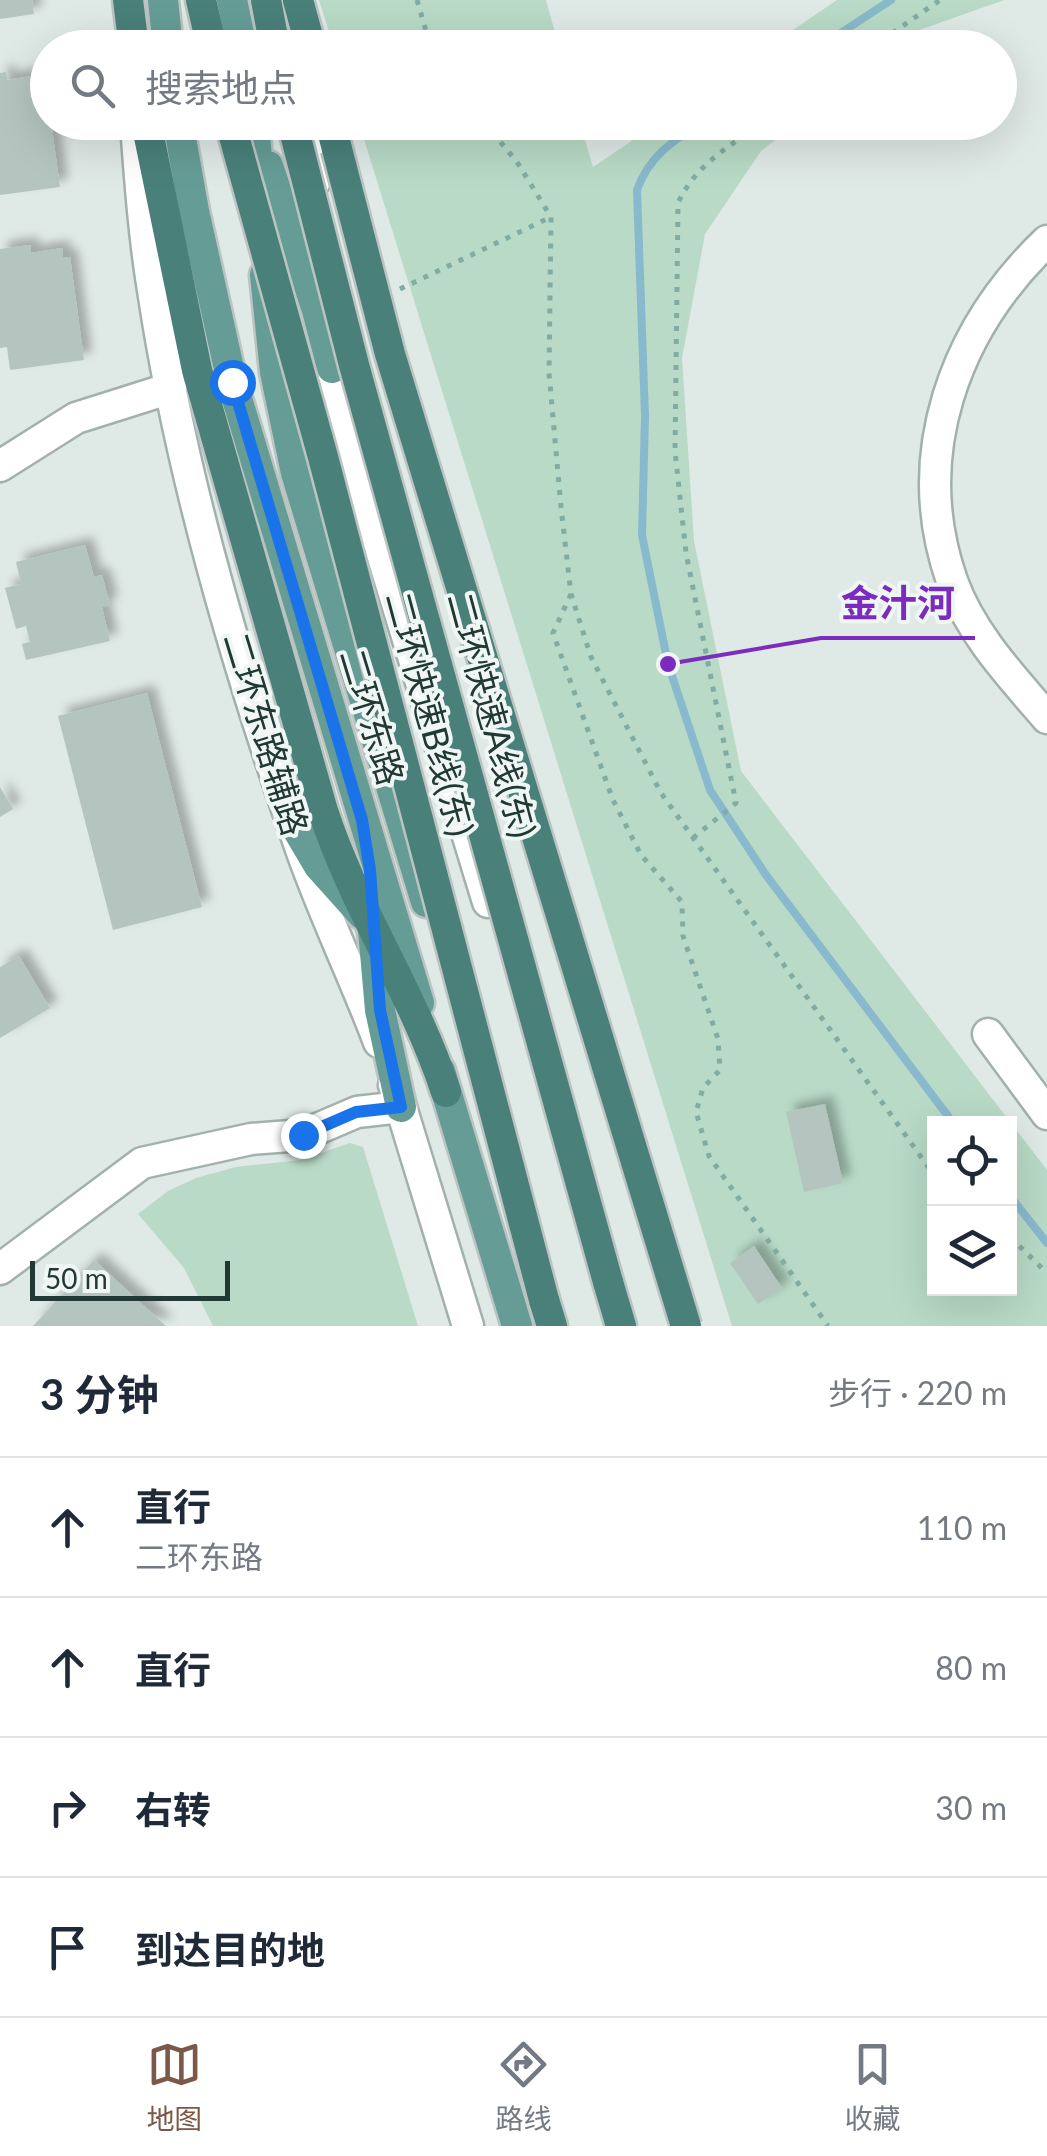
<!DOCTYPE html>
<html lang="zh">
<head>
<meta charset="utf-8">
<style>
	:root { --surface:#fff; --page:#f2f2f3; --text:#1f2937; --muted:#747a83; --line:#e0e1e3; --accent:#7b5847 }
	body { margin:0; font-family:Lato,"Noto Sans SC",sans-serif; background:var(--page); color:var(--text) }
	.controls { position:absolute; right:30px; bottom:30px; display:grid; overflow:hidden; border-radius:0px; box-shadow:0 10px 40px #0002 }
	.controls button { width:90px; height:90px; display:grid; place-items:center; padding:0; border:0; border-bottom:2px solid var(--line); background:var(--surface); color:var(--text); font:50px sans-serif }
	.scale { position:absolute; left:30px; bottom:25px; width:200px; box-sizing:border-box; padding-left:10px; border:5px solid #213935; border-top:0; font-size:28px; line-height:35px; white-space:nowrap; color:#213935; -webkit-text-stroke:8px #eff6f4; paint-order:stroke }
	.stop { position:absolute; width:30px; height:30px; margin:-22px; border:8px solid #1a73e8; border-radius:50%; background:#fff }
	.stop.end { background:#1a73e8; border-color:#fff; box-shadow:0 2px 10px #0008 }
	.list { margin:0; padding:0; list-style:none }
	h2 { display:flex; justify-content:space-between; align-items:center; height:130px; margin:0; padding:0 40px; font-size:42px }
	h2 small { font-size:32px; font-weight:400; color:var(--muted) }
	.list li { display:grid; grid-template-columns:65px 1fr auto; gap:30px; align-items:center; box-sizing:border-box; height:140px; padding:0 40px; border-top:2px solid var(--line) }
	.list b { display:block; font-size:38px; white-space:nowrap }
	.list p { margin:0; font-size:32px; white-space:nowrap; color:var(--muted) }
	.list em { font-size:32px; font-style:normal; color:var(--muted) }
	.icon { flex:none; width:55px; height:55px; fill:none; stroke:currentColor; stroke-width:2; stroke-linecap:round; stroke-linejoin:round }
	.map { position:relative; flex:none; width:1047px; height:1326px; overflow:hidden }
	.search { position:absolute; background:var(--surface); box-shadow:0 10px 40px #0002; left:30px; right:30px; top:30px; height:110px; display:flex; align-items:center; gap:25px; box-sizing:border-box; padding:0 35px; border-radius:55px; color:var(--muted); font-size:38px }
	.sheet { height:690px; background:var(--surface) }
	nav { display:flex; justify-content:space-around; align-items:center; box-sizing:border-box; height:140px; border-top:2px solid var(--line); background:var(--surface); font-size:28px; color:var(--muted) }
	nav a { display:grid; justify-items:center; gap:5px }
	nav .on { color:var(--accent) }
	.map>svg:first-child { display:block }
	.green { fill:#b8dac6; fill-rule:evenodd }
	.lines { fill:none; stroke-linecap:round; stroke-linejoin:round }
	.stream { stroke:#89b9cd; stroke-width:8 }
	.building { fill:#b4c4bf; filter:url(#shadow) }
	.minor-casing { stroke:#a2b1ad; stroke-width:35 }
	.tertiary-casing { stroke:#a2b1ad; stroke-width:35 }
	.primary-casing { stroke:#bcc4c2; stroke-width:35 }
	.trunk-casing { stroke:#bcc4c2; stroke-width:35 }
	.path { stroke:#81aca4; stroke-width:5; stroke-dasharray:5 8; stroke-linecap:butt }
	.minor { stroke:#fff; stroke-width:30 }
	.tertiary { stroke:#fff; stroke-width:30 }
	.primary { stroke:#659d96; stroke-width:30 }
	.trunk { stroke:#4a807a; stroke-width:30 }
	.trunk-bridge-casing { stroke:#bcc4c2; stroke-width:35; stroke-linecap:butt }
	.trunk-bridge { stroke:#4a807a; stroke-width:30 }
	.route { stroke:#1a73e8; stroke-width:12 }
	.labels { text-anchor:middle; stroke-width:8; stroke-linejoin:round; paint-order:stroke }
	.street-label { font-size:35px; fill:#213935; stroke:#eff6f4 }
	.leader { fill:none; stroke:#7b2cbf; stroke-width:4 }
	.callout-dot { fill:#7b2cbf; stroke:#eff6f4; stroke-width:4 }
	.callout-label { font-size:38px; text-anchor:middle; font-weight:bold; fill:#7b2cbf; stroke:#eff6f4; stroke-width:8; stroke-linejoin:round; paint-order:stroke }
</style>
</head>
<body>
<div class="map">
<svg width="1047" height="1326" viewBox="0 0 1047 1326">
	<defs>
		<filter id="shadow"><feDropShadow dx="8" dy="-8" stdDeviation="5" flood-color="#0004"/></filter>
	</defs>
	<rect width="100%" height="100%" fill="#dfe9e6"/>
	<!-- green -->
	<path class="green" d="M319 0H546L559 47H334Z
		M837 0H1004L908 34 891 47H768Z
		M359 123H580L593 167 658 123H797L761 151 705 234 682 358 694 541 741 771 1047 1170V1326H732ZM934 1124H1010V1288H934Z
		M350 1143 363 1147 418 1326H213L184 1268 138 1214 168 1191 196 1178 236 1167 301 1160Z"/>
	<g class="lines">
		<!-- stream -->
		<path class="stream" d="M818 48 891 0
			M702 122C673 141 649 156 637 190L645 416 642 535 668 664 710 790 766 875 954 1124
			M1010 1196 1047 1243"/>
	</g>
	<!-- building -->
	<path class="building" d="M0 0H32L34 14 0 19Z
		M6 72 7 80 38 75 39 85 46 84 48 122H51L60 187 0 195V73Z
		M30 245 31 253 62 248 63 258 70 257 84 360 10 370 7 347 0 348V249Z
		M85 545 94 577 102 575 110 605 102 607 110 641 26 660 22 644 30 642 26 626 16 629 5 588 21 584 16 562Z
		M147 693 202 907 113 930 58 716Z
		M0 787 13 809 0 817Z
		M19 956 50 1008 0 1038V967Z
		M825 1104 843 1183 804 1192 786 1112Z
		M754 1246 782 1288 758 1304 730 1263Z
		M94 1260 166 1326H33Z"/>
	<g class="lines">
		<defs>
			<path id="minor" d="M310 122 315 181
				M136 124C140 179 144 235 153 290 181 476 239 674 302 852 325 917 355 978 379 1042
				M1047 241C954 330 908 455 952 581 971 634 1011 676 1047 718
				M0 466 76 418 171 388
				M988 1034 1047 1114
				M0 1269 142 1163 251 1139 303 1135 357 1112 401 1107 394 1085"/>
			<path id="tertiary" d="M332 368 350 449 488 902
				M401 1107 468 1326"/>
			<path id="primary" d="M163 0 168 48
				M232 0 242 48
				M178 122 194 211 232 382 419 1003
				M254 122 261 209
				M268 166 317 310 332 368
				M265 275 275 372 296 473 426 902
				M290 817 319 866 362 914
				M373 930 380 1010 401 1107
				M440 1071 517 1326"/>
			<path id="trunk" d="M128 0 134 48
				M201 0 212 48
				M266 0 275 48
				M298 0 311 48
				M146 122 197 370 323 811C355 909 414 994 446 1092
				M330 122 337 149
				M608 1282 621 1326
				M544 1300 552 1326"/>
		</defs>
		<!-- minor casing -->
		<use href="#minor" class="minor-casing"/>
		<!-- tertiary casing -->
		<use href="#tertiary" class="tertiary-casing"/>
		<!-- primary casing -->
		<use href="#primary" class="primary-casing"/>
		<!-- trunk casing -->
		<use href="#trunk" class="trunk-casing"/>
		<!-- path -->
		<path class="path" d="M417 0 431 48
			M871 48 940 0
			M484 122 517 162 551 217 549 373 561 507 571 594 591 657 661 793 934 1175
			M400 289 551 217
			M571 594 553 633 613 800 641 855 682 902 683 936 718 1039 720 1070 703 1088 696 1112 709 1156 828 1326
			M693 838 736 803 686 553 675 451 678 203C696 164 730 146 764 122
			M1010 1237 1047 1273"/>
		<!-- minor -->
		<use href="#minor" class="minor"/>
		<!-- tertiary -->
		<use href="#tertiary" class="tertiary"/>
		<!-- primary -->
		<use href="#primary" class="primary"/>
		<!-- trunk -->
		<use href="#trunk" class="trunk"/>
		<defs>
			<path id="trunk-bridge" d="M230 122 323 457 544 1300
				M292 122 354 365 608 1282
				M337 149 390 354 686 1326"/>
		</defs>
		<!-- trunk-bridge casing -->
		<use href="#trunk-bridge" class="trunk-bridge-casing"/>
		<!-- trunk-bridge -->
		<use href="#trunk-bridge" class="trunk-bridge"/>
	</g>
	<g class="lines">
		<!-- route -->
		<path class="route" d="M232 382 362 820 370 870 380 1010 401 1107 356 1112 303 1135"/>
	</g>
	<g class="labels">
		<!-- street labels -->
		<g class="street-label">
			<text transform="translate(429 714) rotate(75)" y="12">二环快速B线(东)</text>
			<text transform="translate(491 715) rotate(75)" y="12">二环快速A线(东)</text>
			<text transform="translate(371 717) rotate(73)" y="12">二环东路</text>
			<text transform="translate(265 734) rotate(73)" y="12">二环东路辅路</text>
		</g>
	</g>
	<!-- callouts -->
	<path class="leader" d="M668 664L821 638H975"/>
	<circle class="callout-dot" cx="668" cy="664" r="10"/>
	<g class="callout-label">
		<text x="898" y="617">金汁河</text>
	</g>
</svg>
<div class="controls">
<button><svg class="icon" aria-label="locate" viewBox="0 0 24 24"><circle cx="12" cy="12" r="6"/><path d="M12 2v4M12 18v4M2 12h4M18 12h4"/></svg></button>
<button><svg class="icon" aria-label="layers" viewBox="0 0 24 24"><path d="M12 4l9 5-9 5-9-5zM3 14l9 5 9-5"/></svg></button>
</div>
<div class="scale">50 m</div>
<div class="stop" style="left:232px;top:382px"></div>
<div class="stop end" style="left:303px;top:1135px"></div>
<div class="search"><svg class="icon" aria-label="search" viewBox="0 0 24 24"><circle cx="10" cy="10" r="6"/><path d="M15 15l6 6"/></svg>搜索地点</div>
</div>
<section class="sheet">
<h2>3 分钟<small>步行 · 220 m</small></h2>
<ul class="list">
<li><svg class="icon" aria-label="ahead" viewBox="0 0 24 24"><path d="M12 20V5M6 11l6-6 6 6"/></svg><div><b>直行</b><p>二环东路</p></div><em>110 m</em></li>
<li><svg class="icon" aria-label="ahead" viewBox="0 0 24 24"><path d="M12 20V5M6 11l6-6 6 6"/></svg><div><b>直行</b></div><em>80 m</em></li>
<li><svg class="icon" aria-label="right" viewBox="0 0 24 24"><path d="M7 20v-9h11M14 6l5 5-5 5"/></svg><div><b>右转</b></div><em>30 m</em></li>
<li><svg class="icon" aria-label="arrive" viewBox="0 0 24 24"><path d="M6 21V4h12l-3 4 3 4H6"/></svg><div><b>到达目的地</b></div></li>
</ul>
</section>
<nav>
<a class="on"><svg class="icon" aria-label="map" viewBox="0 0 24 24"><path d="M3 6l6-2 6 2 6-2v14l-6 2-6-2-6 2zM9 4v14M15 6v14"/></svg>地图</a>
<a><svg class="icon" aria-label="directions" viewBox="0 0 24 24"><path d="M12 3l9 9-9 9-9-9zM9 14v-3h6M13 9l2 2-2 2"/></svg>路线</a>
<a><svg class="icon" aria-label="saved" viewBox="0 0 24 24"><path d="M7 4h10v16l-5-4-5 4z"/></svg>收藏</a>
</nav>
</body>
</html>
